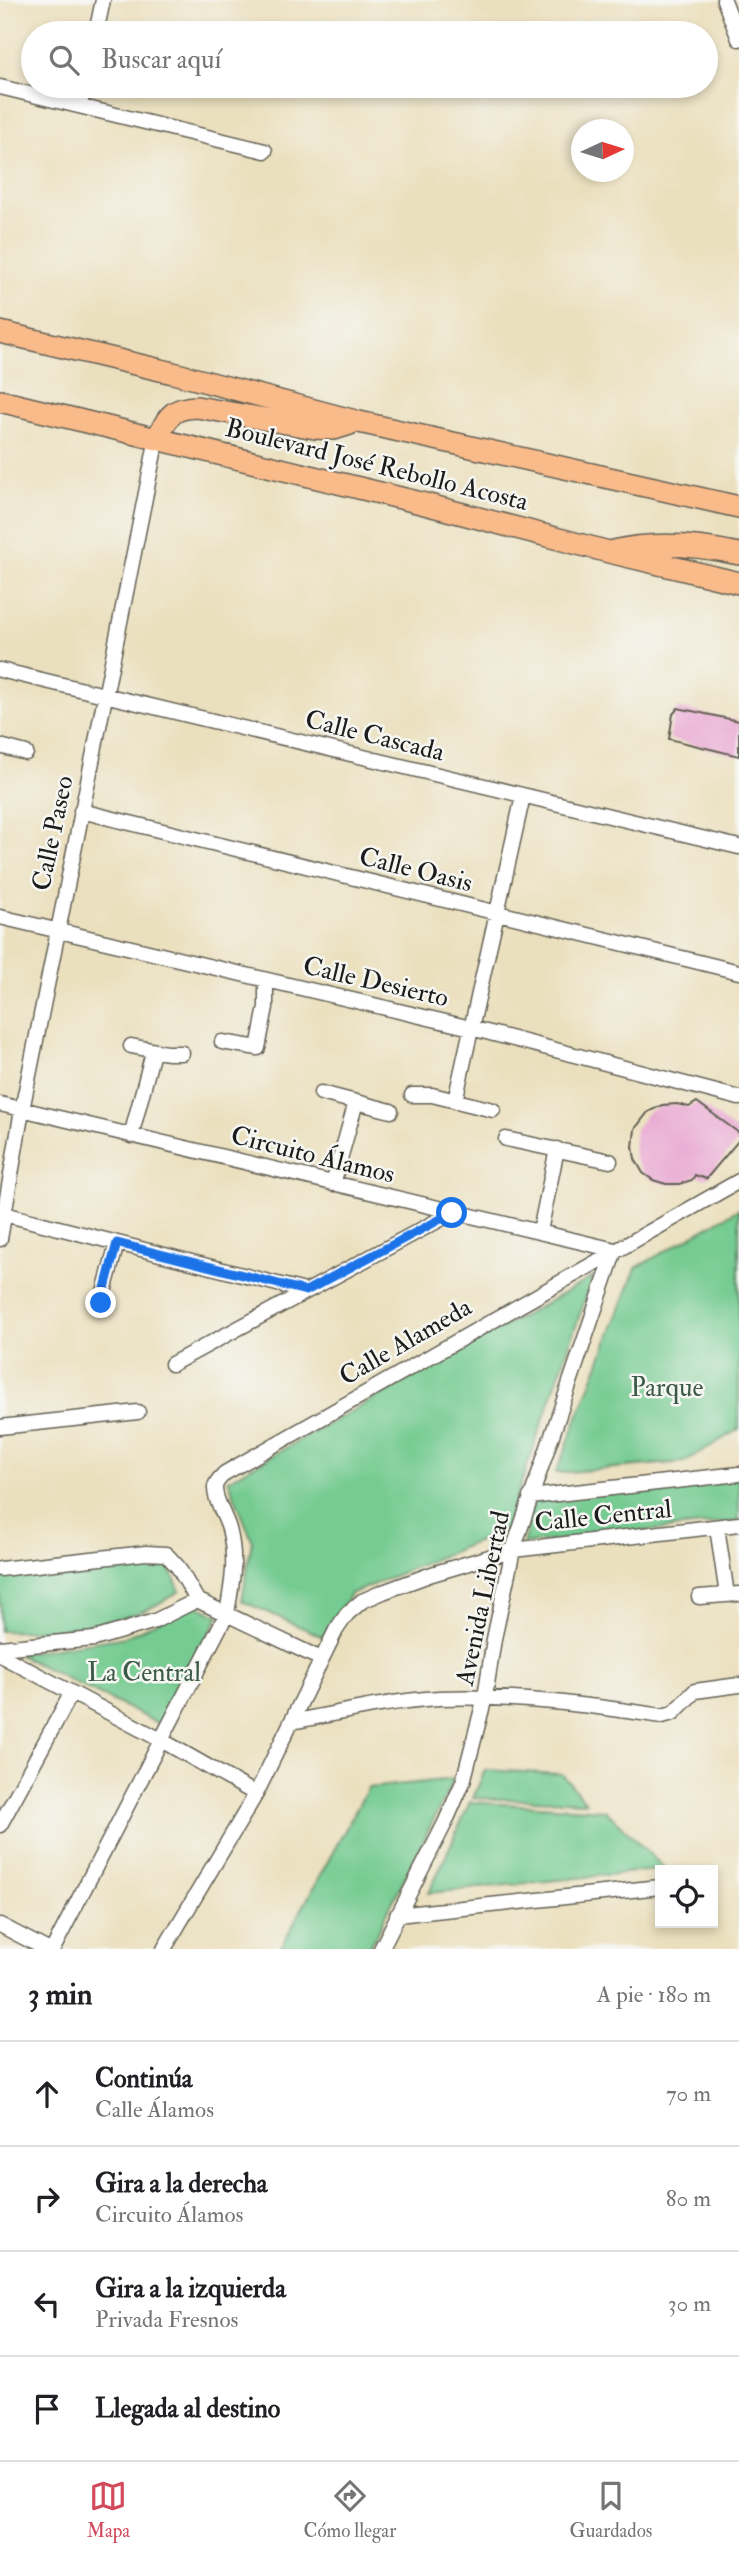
<!DOCTYPE html>
<html lang="es">
<head>
<meta charset="utf-8">
<style>
	:root { --surface:#fff; --page:#f6f6f6; --text:#202124; --muted:#757577; --line:#e0e0e0; --accent:#d1495b }
	body { margin:0; font-family:"IM FELL Double Pica",serif; background:var(--page); color:var(--text) }
	.controls { position:absolute; right:21px; bottom:21px; display:grid; overflow:hidden; border-radius:0px; box-shadow:0 4px 10px #0003 }
	.controls button { width:63px; height:63px; display:grid; place-items:center; padding:0; border:0; border-bottom:2px solid var(--line); background:var(--surface); color:var(--text); font:35px sans-serif }
	.compass { position:absolute; left:571px; top:119px; width:63px; height:63px; border-radius:50%; background:var(--surface); box-shadow:0 4px 10px #0003; rotate:86deg }
	.stop { position:absolute; width:21px; height:21px; margin:-16px; border:5px solid #1a73e8; border-radius:50%; background:#fff }
	.stop.end { background:#1a73e8; border-color:#fff; box-shadow:0 2px 7px #0008 }
	.list { margin:0; padding:0; list-style:none }
	h2 { display:flex; justify-content:space-between; align-items:center; height:91px; margin:0; padding:0 28px; font-size:30px }
	h2 small { font-size:23px; font-weight:400; color:var(--muted) }
	.list li { display:grid; grid-template-columns:46px 1fr auto; gap:21px; align-items:center; box-sizing:border-box; height:105px; padding:0 28px; border-top:2px solid var(--line) }
	.list b { display:block; font-size:26px; white-space:nowrap }
	.list p { margin:0; font-size:23px; white-space:nowrap; color:var(--muted) }
	.list em { font-size:23px; font-style:normal; color:var(--muted) }
	.icon { flex:none; width:38px; height:38px; fill:none; stroke:currentColor; stroke-width:2; stroke-linecap:round; stroke-linejoin:round }
	.map { position:relative; flex:none; width:739px; height:1949px; overflow:hidden }
	.search { position:absolute; background:var(--surface); box-shadow:0 4px 10px #0003; left:21px; right:21px; top:21px; height:77px; display:flex; align-items:center; gap:18px; box-sizing:border-box; padding:0 24px; border-radius:38px; color:var(--muted); font-size:26px }
	.sheet { height:511px; background:var(--surface) }
	nav { display:flex; justify-content:space-around; align-items:center; box-sizing:border-box; height:98px; border-top:2px solid var(--line); background:var(--surface); font-size:19px; color:var(--muted) }
	nav a { display:grid; justify-items:center; gap:4px }
	nav .on { color:var(--accent) }
	.map>svg:first-child { display:block }
	.green { fill:#74cb91; stroke:#487456; stroke-width:2 }
	.building { fill:#e9a6d1 }
	.lines { fill:none; stroke-linecap:round; stroke-linejoin:round }
	.street-casing { stroke:#646155; stroke-width:17 }
	.primary-casing { stroke:#646155; stroke-width:24 }
	.street { stroke:#fff; stroke-width:14 }
	.primary { stroke:#fabb8b; stroke-width:21 }
	.route { stroke:#1a73e8; stroke-width:9 }
	.labels { text-anchor:middle; stroke-width:5; stroke-linejoin:round; paint-order:stroke }
	.street-label { font-size:26px; fill:#1c1c1c; stroke:#f6f6f2 }
	.park-label { font-size:26px; fill:#3b5945; stroke:#f6f6f2 }
</style>
</head>
<body>
<div class="map">
<svg width="739" height="1949" viewBox="0 0 739 1949">
	<rect width="100%" height="100%" fill="#f6f6f2"/>
	<filter id="ink" filterUnits="userSpaceOnUse"><feTurbulence type="fractalNoise" baseFrequency=".0143" numOctaves="2"/><feDisplacementMap in="SourceGraphic" scale="14" xChannelSelector="R" yChannelSelector="G"/><feConvolveMatrix kernelMatrix="1 2 1 2 8 2 1 2 1" color-interpolation-filters="sRGB"/></filter>
	<filter id="wash" filterUnits="userSpaceOnUse"><feTurbulence type="fractalNoise" baseFrequency=".00686" numOctaves="4" result="noise"/><feDisplacementMap in="SourceGraphic" scale="28" xChannelSelector="R" yChannelSelector="G"/><feGaussianBlur stdDeviation="1.57" result="paint"/><feColorMatrix in="noise" values="0 0 0 0 0 0 0 0 0 0 0 0 0 0 0 0 0 1.4 0 .05"/><feComposite in="paint" operator="in"/></filter>
	<g filter="url(#wash)">
		<rect width="100%" height="100%" fill="#ebe0be"/>
		<!-- green -->
		<path class="green" d="M739 1209V1429L684 1462 556 1473 636 1268Z
			M593 1277 505 1530 350 1594 323 1637 242 1601 252 1540 228 1480Z
			M739 1476V1521L523 1544 534 1499Z
			M161 1560 171 1570 180 1591C169 1597 158 1605 146 1610 103 1627 46 1632 0 1631V1577Z
			M196 1604 219 1616 161 1725 17 1654 125 1637Z
			M485 1770 562 1774 586 1802 473 1798Z
			M454 1779 369 1949H280L368 1788Z
			M470 1802 605 1810 665 1869 429 1893Z"/>
		<g id="blocks">
			<!-- building -->
			<path class="building" d="M678 708 739 721V756L669 739 673 714Z
				M697 1102 739 1133V1140L706 1179 695 1175 692 1180 679 1184H666L653 1180 643 1173 635 1159 633 1147 635 1129 648 1112 662 1105 677 1104 689 1107Z"/>
		</g>
	</g>
	<g filter="url(#ink)">
		<use href="#blocks" fill-opacity="0" stroke="#646155" stroke-width="2"/>
		<g class="lines">
			<defs>
				<path id="street" d="M724 0 739 39
					M96 33 103 0
					M0 87 265 151
					M80 106 84 86
					M0 670 739 847
					M0 746 26 753
					M81 811 739 972
					M0 917 471 1028 739 1098
					M222 1042 258 1048 266 1007V981
					M131 1046 167 1053H182
					M321 1093 391 1111
					M412 1095H432L493 1110
					M455 1101 523 796
					M0 1104 615 1250 513 1550 494 1639 485 1697 463 1782 445 1823 381 1949
					M131 1136 153 1052
					M506 1139 610 1161
					M333 1184 356 1102
					M0 1213 305 1291
					M540 1231 557 1149
					M0 1239 22 1110 157 438
					M101 1303 117 1243
					M172 1364 452 1213
					M0 1427 138 1412
					M530 1497 739 1474
					M717 1527 727 1595
					M0 1569 146 1553 166 1554 178 1567 197 1600 321 1659
					M699 1597 739 1594
					M0 1648 94 1639 155 1621 197 1600
					M0 1655 161 1740 256 1794
					M291 1722C339 1713 389 1701 439 1698 513 1695 588 1705 662 1716L673 1713 695 1691 739 1685
					M0 1825 71 1694
					M397 1915 660 1887
					M0 1925 46 1949
					M53 1949 227 1613C232 1585 237 1558 229 1529 226 1517 214 1500 215 1487 216 1481 221 1477 225 1473L739 1181
					M164 1949 256 1794 336 1630 347 1614 362 1601 383 1592 432 1574 513 1550 739 1524"/>
				<path id="primary" d="M0 332 173 373 359 422 739 507
					M0 401 421 503 609 552 739 583
					M157 438C169 416 171 408 197 407L315 428 334 429 350 424
					M614 551C655 541 698 545 739 554"/>
			</defs>
			<!-- street casing -->
			<use href="#street" class="street-casing"/>
			<!-- primary casing -->
			<use href="#primary" class="primary-casing"/>
			<!-- street -->
			<use href="#street" class="street"/>
			<!-- primary -->
			<use href="#primary" class="primary"/>
		</g>
	</g>
	<g class="lines" filter="url(#ink)">
		<!-- route -->
		<path class="route" d="M101 1303 117 1243 306 1291 452 1213"/>
	</g>
	<g class="labels">
		<!-- street labels -->
		<g class="street-label">
			<text transform="translate(377 464) rotate(14)" y="9">Boulevard José Rebollo Acosta</text>
			<text transform="translate(375 735) rotate(14)" y="9">Calle Cascada</text>
			<text transform="translate(52 833) rotate(-78)" y="9">Calle Paseo</text>
			<text transform="translate(416 869) rotate(14)" y="9">Calle Oasis</text>
			<text transform="translate(376 981) rotate(13)" y="9">Calle Desierto</text>
			<text transform="translate(313 1154) rotate(14)" y="9">Circuito Álamos</text>
			<text transform="translate(405 1341) rotate(-30)" y="9">Calle Alameda</text>
			<text transform="translate(603 1515) rotate(-6)" y="9">Calle Central</text>
			<text transform="translate(482 1598) rotate(-78)" y="9">Avenida Libertad</text>
		</g>
		<!-- park labels -->
		<g class="park-label">
			<text x="667" y="1396">Parque</text>
			<text x="144" y="1681">La Central</text>
		</g>
	</g>
</svg>
<div class="controls">
<button><svg class="icon" aria-label="locate" viewBox="0 0 24 24"><circle cx="12" cy="12" r="6"/><path d="M12 2v4M12 18v4M2 12h4M18 12h4"/></svg></button>
</div>
<svg class="compass" viewBox="-18 -18 36 36"><path d="M0-13l5 13h-10z" fill="#e53935"/><path d="M0 13l5-13h-10z" fill="#757577"/></svg>
<div class="stop" style="left:452px;top:1213px"></div>
<div class="stop end" style="left:101px;top:1303px"></div>
<div class="search"><svg class="icon" aria-label="search" viewBox="0 0 24 24"><circle cx="10" cy="10" r="6"/><path d="M15 15l6 6"/></svg>Buscar aquí</div>
</div>
<section class="sheet">
<h2>3 min<small>A pie · 180 m</small></h2>
<ul class="list">
<li><svg class="icon" aria-label="ahead" viewBox="0 0 24 24"><path d="M12 20V5M6 11l6-6 6 6"/></svg><div><b>Continúa</b><p>Calle Álamos</p></div><em>70 m</em></li>
<li><svg class="icon" aria-label="right" viewBox="0 0 24 24"><path d="M7 20v-9h11M14 6l5 5-5 5"/></svg><div><b>Gira a la derecha</b><p>Circuito Álamos</p></div><em>80 m</em></li>
<li><svg class="icon" aria-label="left" viewBox="0 0 24 24"><path d="M17 20v-9H6M10 6l-5 5 5 5"/></svg><div><b>Gira a la izquierda</b><p>Privada Fresnos</p></div><em>30 m</em></li>
<li><svg class="icon" aria-label="arrive" viewBox="0 0 24 24"><path d="M6 21V4h12l-3 4 3 4H6"/></svg><div><b>Llegada al destino</b></div></li>
</ul>
</section>
<nav>
<a class="on"><svg class="icon" aria-label="map" viewBox="0 0 24 24"><path d="M3 6l6-2 6 2 6-2v14l-6 2-6-2-6 2zM9 4v14M15 6v14"/></svg>Mapa</a>
<a><svg class="icon" aria-label="directions" viewBox="0 0 24 24"><path d="M12 3l9 9-9 9-9-9zM9 14v-3h6M13 9l2 2-2 2"/></svg>Cómo llegar</a>
<a><svg class="icon" aria-label="saved" viewBox="0 0 24 24"><path d="M7 4h10v16l-5-4-5 4z"/></svg>Guardados</a>
</nav>
</body>
</html>
